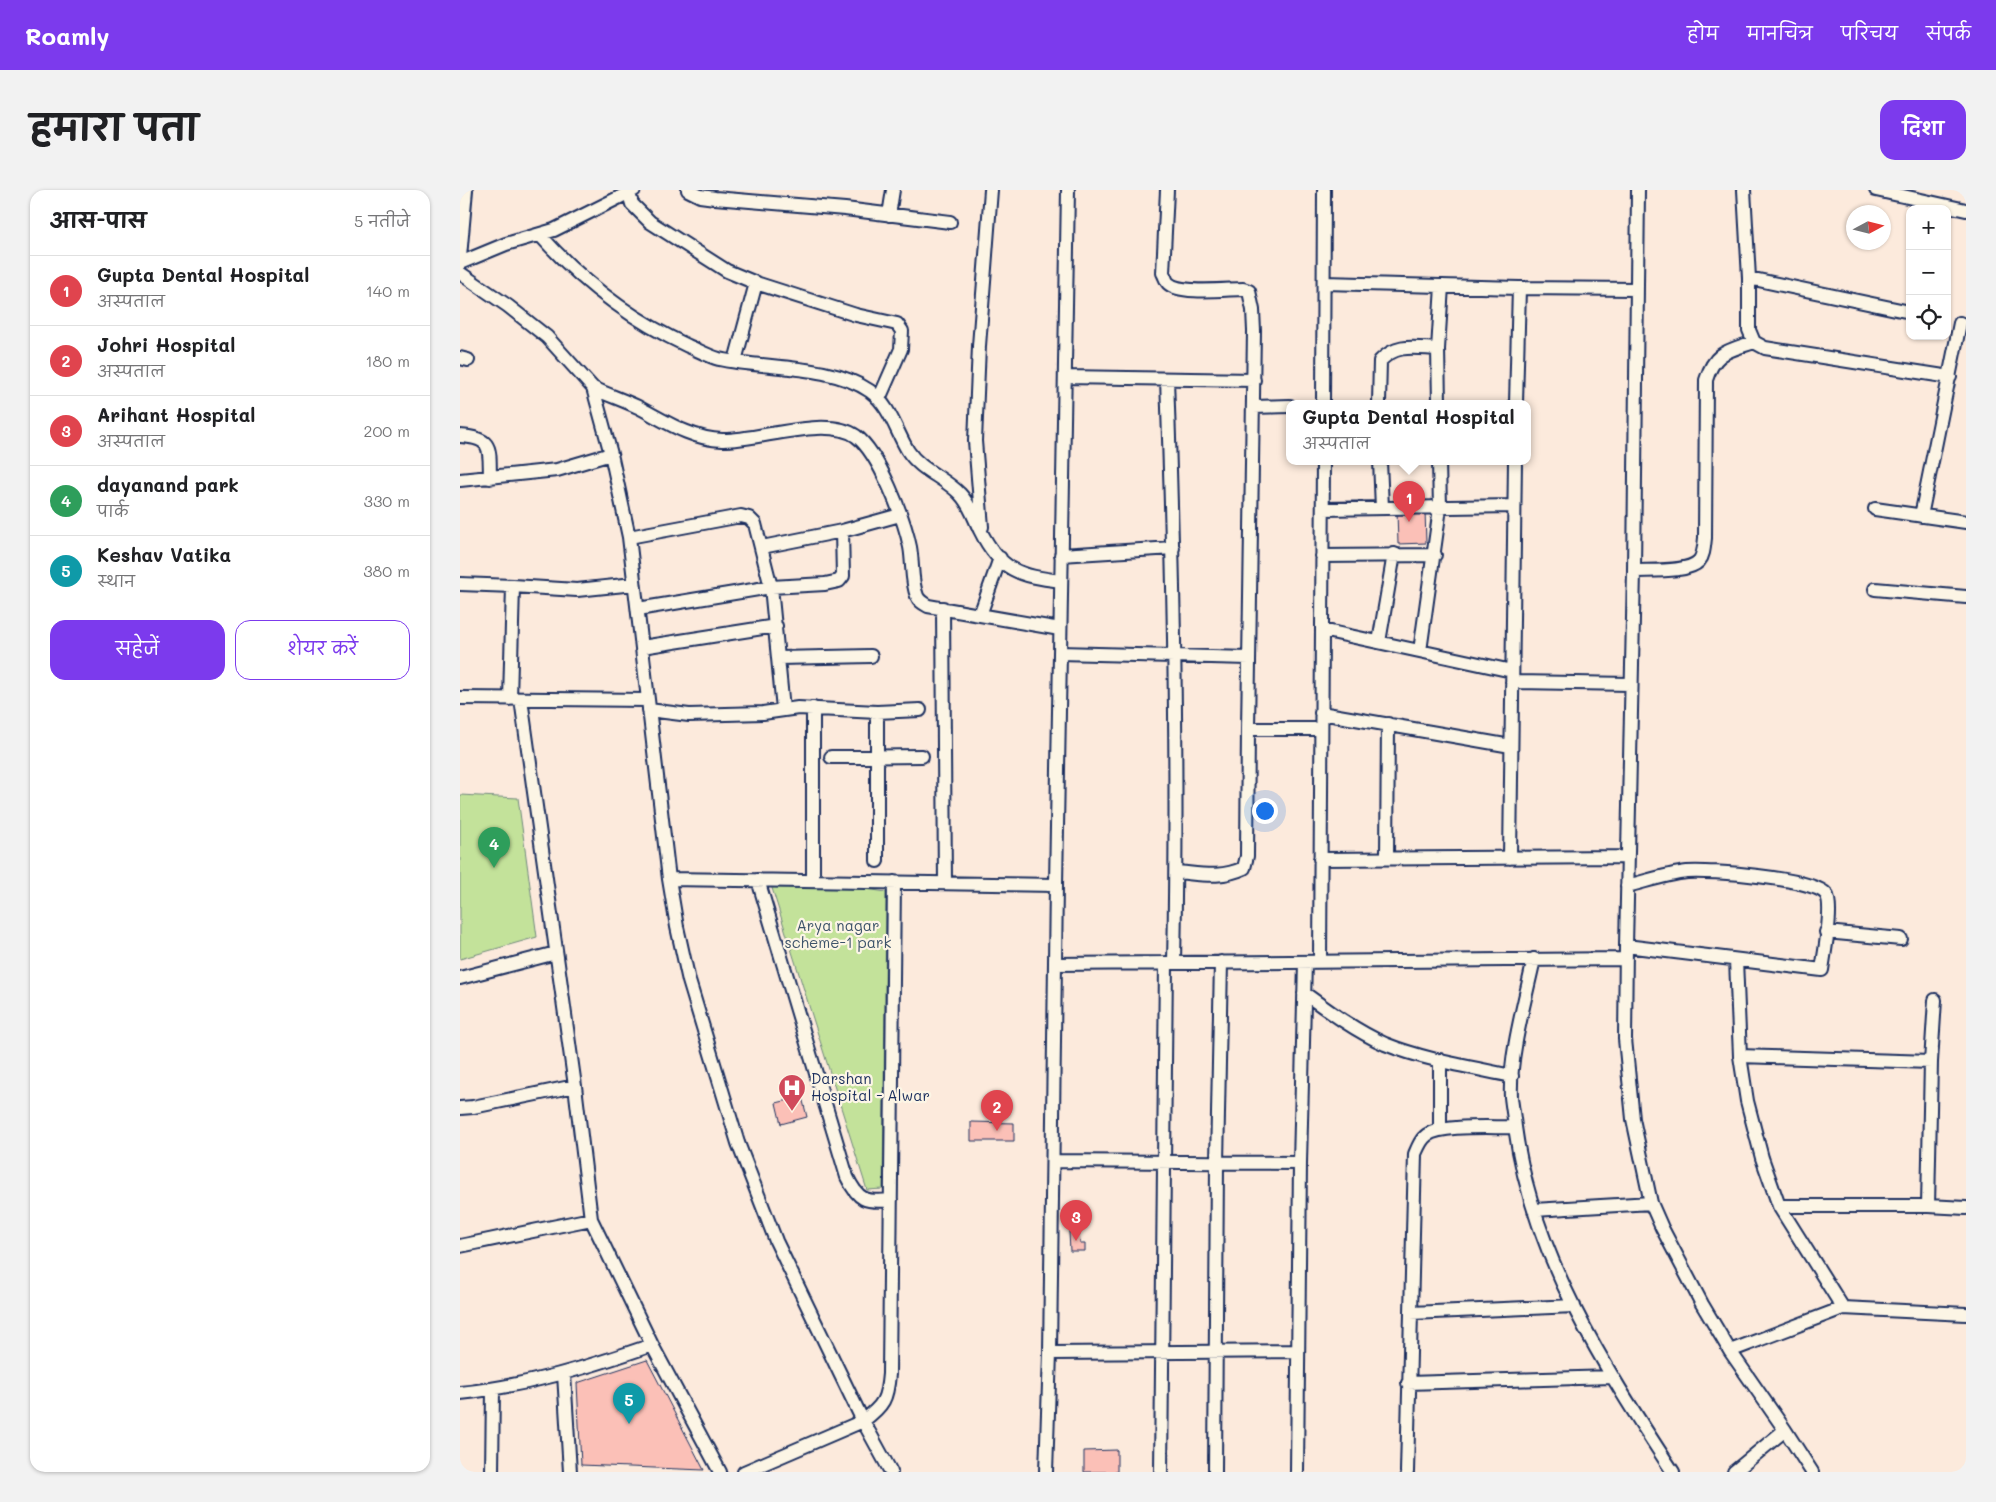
<!DOCTYPE html>
<html lang="hi">
<head>
<meta charset="utf-8">
<style>
	:root { --surface:#fff; --page:#f2f2f2; --text:#202124; --muted:#757577; --line:#e0e0e0; --accent:#7c3aed }
	body { margin:0; font-family:Mali,"Playpen Sans Deva",sans-serif; background:var(--page); color:var(--text) }
	.controls { position:absolute; right:15px; top:15px; display:grid; overflow:hidden; border-radius:10px; box-shadow:0 1px 4px #0004 }
	.controls button { width:45px; height:45px; display:grid; place-items:center; padding:0; border:0; border-bottom:1px solid var(--line); background:var(--surface); color:var(--text); font:25px sans-serif }
	.compass { position:absolute; left:1386px; top:15px; width:45px; height:45px; border-radius:50%; background:var(--surface); box-shadow:0 1px 4px #0004; rotate:83deg }
	.you { position:absolute; left:804px; top:620px; width:18px; height:18px; margin:-12px; border:4px solid #fff; border-radius:50%; background:#1a73e8; box-shadow:0 0 0 8px #1a73e833 }
	.badge { display:grid; place-items:center; width:32px; height:32px; border-radius:50%; background:var(--accent); color:#fff; font-size:16px; font-weight:700 }
	.pin { position:absolute; translate:-50% -41px; filter:drop-shadow(0 1px 2px #0008) }
	.pin::after { content:''; position:absolute; top:26px; width:18px; height:15px; background:inherit; clip-path:polygon(0 0,100% 0,50% 100%) }
	.popup { position:absolute; left:826px; top:210px; width:245px; height:65px; box-sizing:border-box; display:grid; place-content:center; border-radius:10px; background:var(--surface); filter:drop-shadow(0 1px 4px #0005); font-size:16px; white-space:nowrap; color:var(--muted) }
	.popup b { font-size:19px; color:var(--text) }
	.popup::after { content:''; position:absolute; left:50%; top:100%; margin-left:-10px; border:10px solid transparent; border-top-color:var(--surface) }
	.list { margin:0; padding:0; list-style:none }
	h2 { display:flex; justify-content:space-between; align-items:center; height:65px; margin:0; padding:0 20px; font-size:21px }
	h2 small { font-size:16px; font-weight:400; color:var(--muted) }
	.list li { display:grid; grid-template-columns:32px 1fr auto; gap:15px; align-items:center; box-sizing:border-box; height:70px; padding:0 20px; border-top:1px solid var(--line) }
	.list b { display:block; font-size:19px; white-space:nowrap }
	.list p { margin:0; font-size:16px; white-space:nowrap; color:var(--muted) }
	.list em { font-size:16px; font-style:normal; color:var(--muted) }
	.actions { display:flex; gap:10px; padding:15px 20px }
	.actions a { flex:1; padding:11px 0; border:1px solid var(--accent); border-radius:15px; text-align:center; font-size:18px; color:var(--accent) }
	.actions .main { background:var(--accent); color:#fff }
	.icon { flex:none; width:28px; height:28px; fill:none; stroke:currentColor; stroke-width:2; stroke-linecap:round; stroke-linejoin:round }
	.map { position:relative; flex:none; width:1506px; height:1282px; overflow:hidden; border-radius:15px }
	header { display:flex; align-items:center; gap:30px; box-sizing:border-box; height:70px; padding:0 25px; background:var(--accent); color:#fff }
	header strong { font-size:24px }
	nav { display:flex; gap:28px; margin-inline-start:auto; font-size:18px }
	.intro { display:flex; align-items:center; justify-content:space-between; box-sizing:border-box; height:120px; padding:0 30px }
	h1 { margin:0; font-size:35px }
	.button { padding:12px 22px; border-radius:15px; background:var(--accent); color:#fff; font-size:18px; font-weight:700 }
	main { display:flex; gap:30px; padding:0 30px }
	aside { flex:1; background:var(--surface); border-radius:15px; box-shadow:0 1px 4px #0004 }
	.map>svg:first-child { display:block }
	.green { fill:#c3e29a; stroke:#6f887c }
	.building { fill:#fbc0b7; stroke:#1b2f5e }
	.lines { fill:none; stroke-linecap:round; stroke-linejoin:round }
	.street-casing { stroke:#1b2f5e; stroke-width:16 }
	.street { stroke:#fcf5e5; stroke-width:12 }
	.labels { text-anchor:middle; stroke-width:4.5; stroke-linejoin:round; paint-order:stroke }
	.park-label { font-size:15px; fill:#3d536a; stroke:#fcf5e5 }
	.poi-label { font-size:15px; fill:#1b2f5e; stroke:#fcf5e5; text-anchor:start }
</style>
</head>
<body>
<header>
<strong>Roamly</strong>
<nav><a>होम</a><a>मानचित्र</a><a>परिचय</a><a>संपर्क</a></nav>
</header>
<div class="intro"><h1>हमारा पता</h1><a class="button">दिशा</a></div>
<main>
<aside>
<h2>आस-पास<small>5 नतीजे</small></h2>
<ul class="list">
<li><span class="badge" style="background:#e0444e">1</span><div><b>Gupta Dental Hospital</b><p>अस्पताल</p></div><em>140 m</em></li>
<li><span class="badge" style="background:#e0444e">2</span><div><b>Johri Hospital</b><p>अस्पताल</p></div><em>180 m</em></li>
<li><span class="badge" style="background:#e0444e">3</span><div><b>Arihant Hospital</b><p>अस्पताल</p></div><em>200 m</em></li>
<li><span class="badge" style="background:#2e9e5b">4</span><div><b>dayanand park</b><p>पार्क</p></div><em>330 m</em></li>
<li><span class="badge" style="background:#0f9aa8">5</span><div><b>Keshav Vatika</b><p>स्थान</p></div><em>380 m</em></li>
</ul>
<div class="actions"><a class="main">सहेजें</a><a>शेयर करें</a></div>
</aside>
<div class="map">
<svg width="1506" height="1282" viewBox="0 0 1506 1282">
	<rect width="100%" height="100%" fill="#fceadc"/>
	<filter id="ink" filterUnits="userSpaceOnUse"><feTurbulence type="fractalNoise" baseFrequency=".02" numOctaves="2"/><feDisplacementMap in="SourceGraphic" scale="10" xChannelSelector="R" yChannelSelector="G"/><feConvolveMatrix kernelMatrix="1 2 1 2 8 2 1 2 1" color-interpolation-filters="sRGB"/></filter>
	<g filter="url(#ink)">
		<!-- green -->
		<path class="green" d="M0 605 58 608 77 747 0 769Z
			M353 691 426 702 423 999 407 1000 311 695Z"/>
		<!-- building -->
		<path class="building" d="M965 320 966 353 938 354 937 321Z
			M342 907 347 927 321 934 316 913Z
			M511 932 554 933V951H511Z
			M619 1041 620 1054H625V1061H610L609 1042Z
			M187 1170 244 1280 121 1275 117 1193Z
			M657 1260V1282H624V1261Z"/>
		<g class="lines">
			<defs>
				<path id="street" d="M168 0 172 14 190 32 267 81 296 93 396 125 437 134 442 141 441 159 419 209
					M228 0 240 6 255 8 385 19 490 32
					M707 0 703 83C705 86 706 91 708 93 720 105 767 99 783 99L789 101 793 120 794 141 788 539 787 666 784 678C760 689 741 684 716 682
					M1178 0 1174 381 1166 756 1165 849 1173 929 1191 1013 1202 1038 1242 1114 1270 1161 1325 1240 1352 1282
					M1284 0 1289 88V140L1294 152 1305 158 1490 187
					M1416 0 1506 20
					M429 25 433 0
					M80 45C121 91 172 130 228 156 238 160 248 166 259 169 304 179 371 174 410 201 430 216 436 241 448 261 461 281 484 287 500 304 510 314 514 328 520 340 540 381 560 386 601 391
					M0 67 6 0
					M0 73 46 54 94 40 174 0
					M0 83 48 116 87 147 133 198 151 264 169 347 209 689 217 737 229 791 278 953 316 1051 403 1231 431 1282
					M1289 88 1450 122
					M864 93 1059 98 1177 99
					M0 168 8 170
					M275 171 296 93
					M605 187 794 190
					M707 189C714 384 718 578 714 773
					M133 198C148 205 163 210 178 217 205 231 231 249 262 250 298 251 366 225 396 246 419 263 444 328 450 357 453 373 451 391 457 406 459 411 463 413 468 416L600 439
					M863 213 864 0
					M919 213 920 171C937 153 954 158 978 159
					M979 213 978 159 982 96
					M1056 213 1059 98
					M794 217 830 216
					M0 246C34 248 29 259 30 288
					M920 271 922 318
					M0 290 97 280 151 264
					M863 319 1053 316
					M1415 319 1506 332
					M1461 326 1500 133
					M522 337 515 251 519 156 531 0
					M169 347 281 326 289 328 295 334 311 397 323 519
					M302 357 382 341 440 325
					M601 365 713 358
					M862 366 975 365
					M1174 381C1190 380 1228 383 1239 371 1244 365 1244 356 1245 348L1246 190C1255 161 1268 161 1294 152
					M0 394 53 396 50 509
					M53 396 117 400 174 394
					M1415 399 1506 407
					M483 418 485 693
					M178 419 311 397 365 394 379 391 383 386 382 341
					M520 425 540 368
					M862 440 1052 481
					M919 452 934 364
					M182 457 316 436
					M960 461 980 318 979 271
					M600 463 789 468
					M319 468 411 466
					M1052 492 1170 494
					M0 508 188 510
					M61 509 115 896 131 1029 192 1155 260 1282
					M353 518V691
					M189 520 229 525 303 523 338 518 417 522 460 520
					M417 522V671
					M861 523 1051 556
					M788 539H861
					M371 567 462 566
					M927 668 928 534
					M1050 668 1055 271
					M860 669 1167 667
					M209 689 596 695 590 1163 586 1282
					M298 690 387 987C398 1010 405 1013 431 1010
					M596 695 608 0
					M1366 742 1441 749
					M1166 756 1362 780C1364 765 1374 715 1366 704 1353 688 1249 680 1227 682 1207 684 1187 691 1167 696
					M1074 769C1065 811 1049 866 1051 907 1052 917 1054 927 1055 937 1072 1065 1144 1177 1213 1282
					M1276 770 1280 866 1287 911 1302 968 1319 1016 1383 1118
					M860 771 863 271
					M595 774 1166 769
					M0 788 96 763
					M844 803C870 822 896 841 925 854 965 870 1010 877 1052 886
					M1280 866 1471 872
					M0 918 13 917 115 896
					M980 939V870
					M593 971 840 973
					M1319 1016H1468L1506 1018
					M1468 1016 1471 872 1475 810
					M1074 1020 1191 1013
					M0 1056 131 1029
					M951 1123 1114 1116
					M1270 1161 1383 1118 1506 1124
					M590 1163 838 1161
					M104 1184 110 1282
					M948 1193 1152 1187
					M0 1203C67 1196 129 1177 192 1155
					M32 1282 33 1199
					M284 1282 403 1231C424 1215 427 1209 429 1184L434 692
					M701 1282 706 773
					M755 1282 757 973 761 772
					M837 1282 840 973 845 772
					M947 1282 955 964C958 957 961 949 967 945 982 934 1035 938 1055 937
					M1274 1282 1325 1240"/>
			</defs>
			<!-- street casing -->
			<use href="#street" class="street-casing"/>
			<!-- street -->
			<use href="#street" class="street"/>
		</g>
	</g>
	<!-- icons -->
	<defs>
		<symbol id="hospital-pin" viewBox="-11 -11 22 30"><path d="M0 17L-7.5 6A9.5 9.5 0 1 1 7.5 6Z" fill="#d1495b" stroke="#fcf5e5"/><path d="M-5-5h3v3.5h4V-5h3V5h-3V1.5h-4V5h-3Z" fill="#fff"/></symbol>
	</defs>
	<g fill-rule="evenodd">
		<use href="#hospital-pin" x="316" y="882" width="32" height="43"/>
	</g>
	<g class="labels">
		<!-- park labels -->
		<g class="park-label">
			<text x="378" y="741">Arya nagar<tspan x="378" dy="17">scheme-1 park</tspan></text>
		</g>
		<!-- poi labels -->
		<g class="poi-label">
			<text x="351" y="894">Darshan<tspan x="351" dy="17">Hospital - Alwar</tspan></text>
		</g>
	</g>
</svg>
<div class="controls">
<button>+</button>
<button>−</button>
<button><svg class="icon" aria-label="locate" viewBox="0 0 24 24"><circle cx="12" cy="12" r="6"/><path d="M12 2v4M12 18v4M2 12h4M18 12h4"/></svg></button>
</div>
<svg class="compass" viewBox="-18 -18 36 36"><path d="M0-13l5 13h-10z" fill="#e53935"/><path d="M0 13l5-13h-10z" fill="#757577"/></svg>
<div class="you"></div>
<div class="pin badge" style="left:949px;top:332px;background:#e0444e">1</div>
<div class="popup"><b>Gupta Dental Hospital</b>अस्पताल</div>
<div class="pin badge" style="left:537px;top:941px;background:#e0444e">2</div>
<div class="pin badge" style="left:616px;top:1051px;background:#e0444e">3</div>
<div class="pin badge" style="left:34px;top:678px;background:#2e9e5b">4</div>
<div class="pin badge" style="left:169px;top:1234px;background:#0f9aa8">5</div>
</div>
</main>
</body>
</html>
